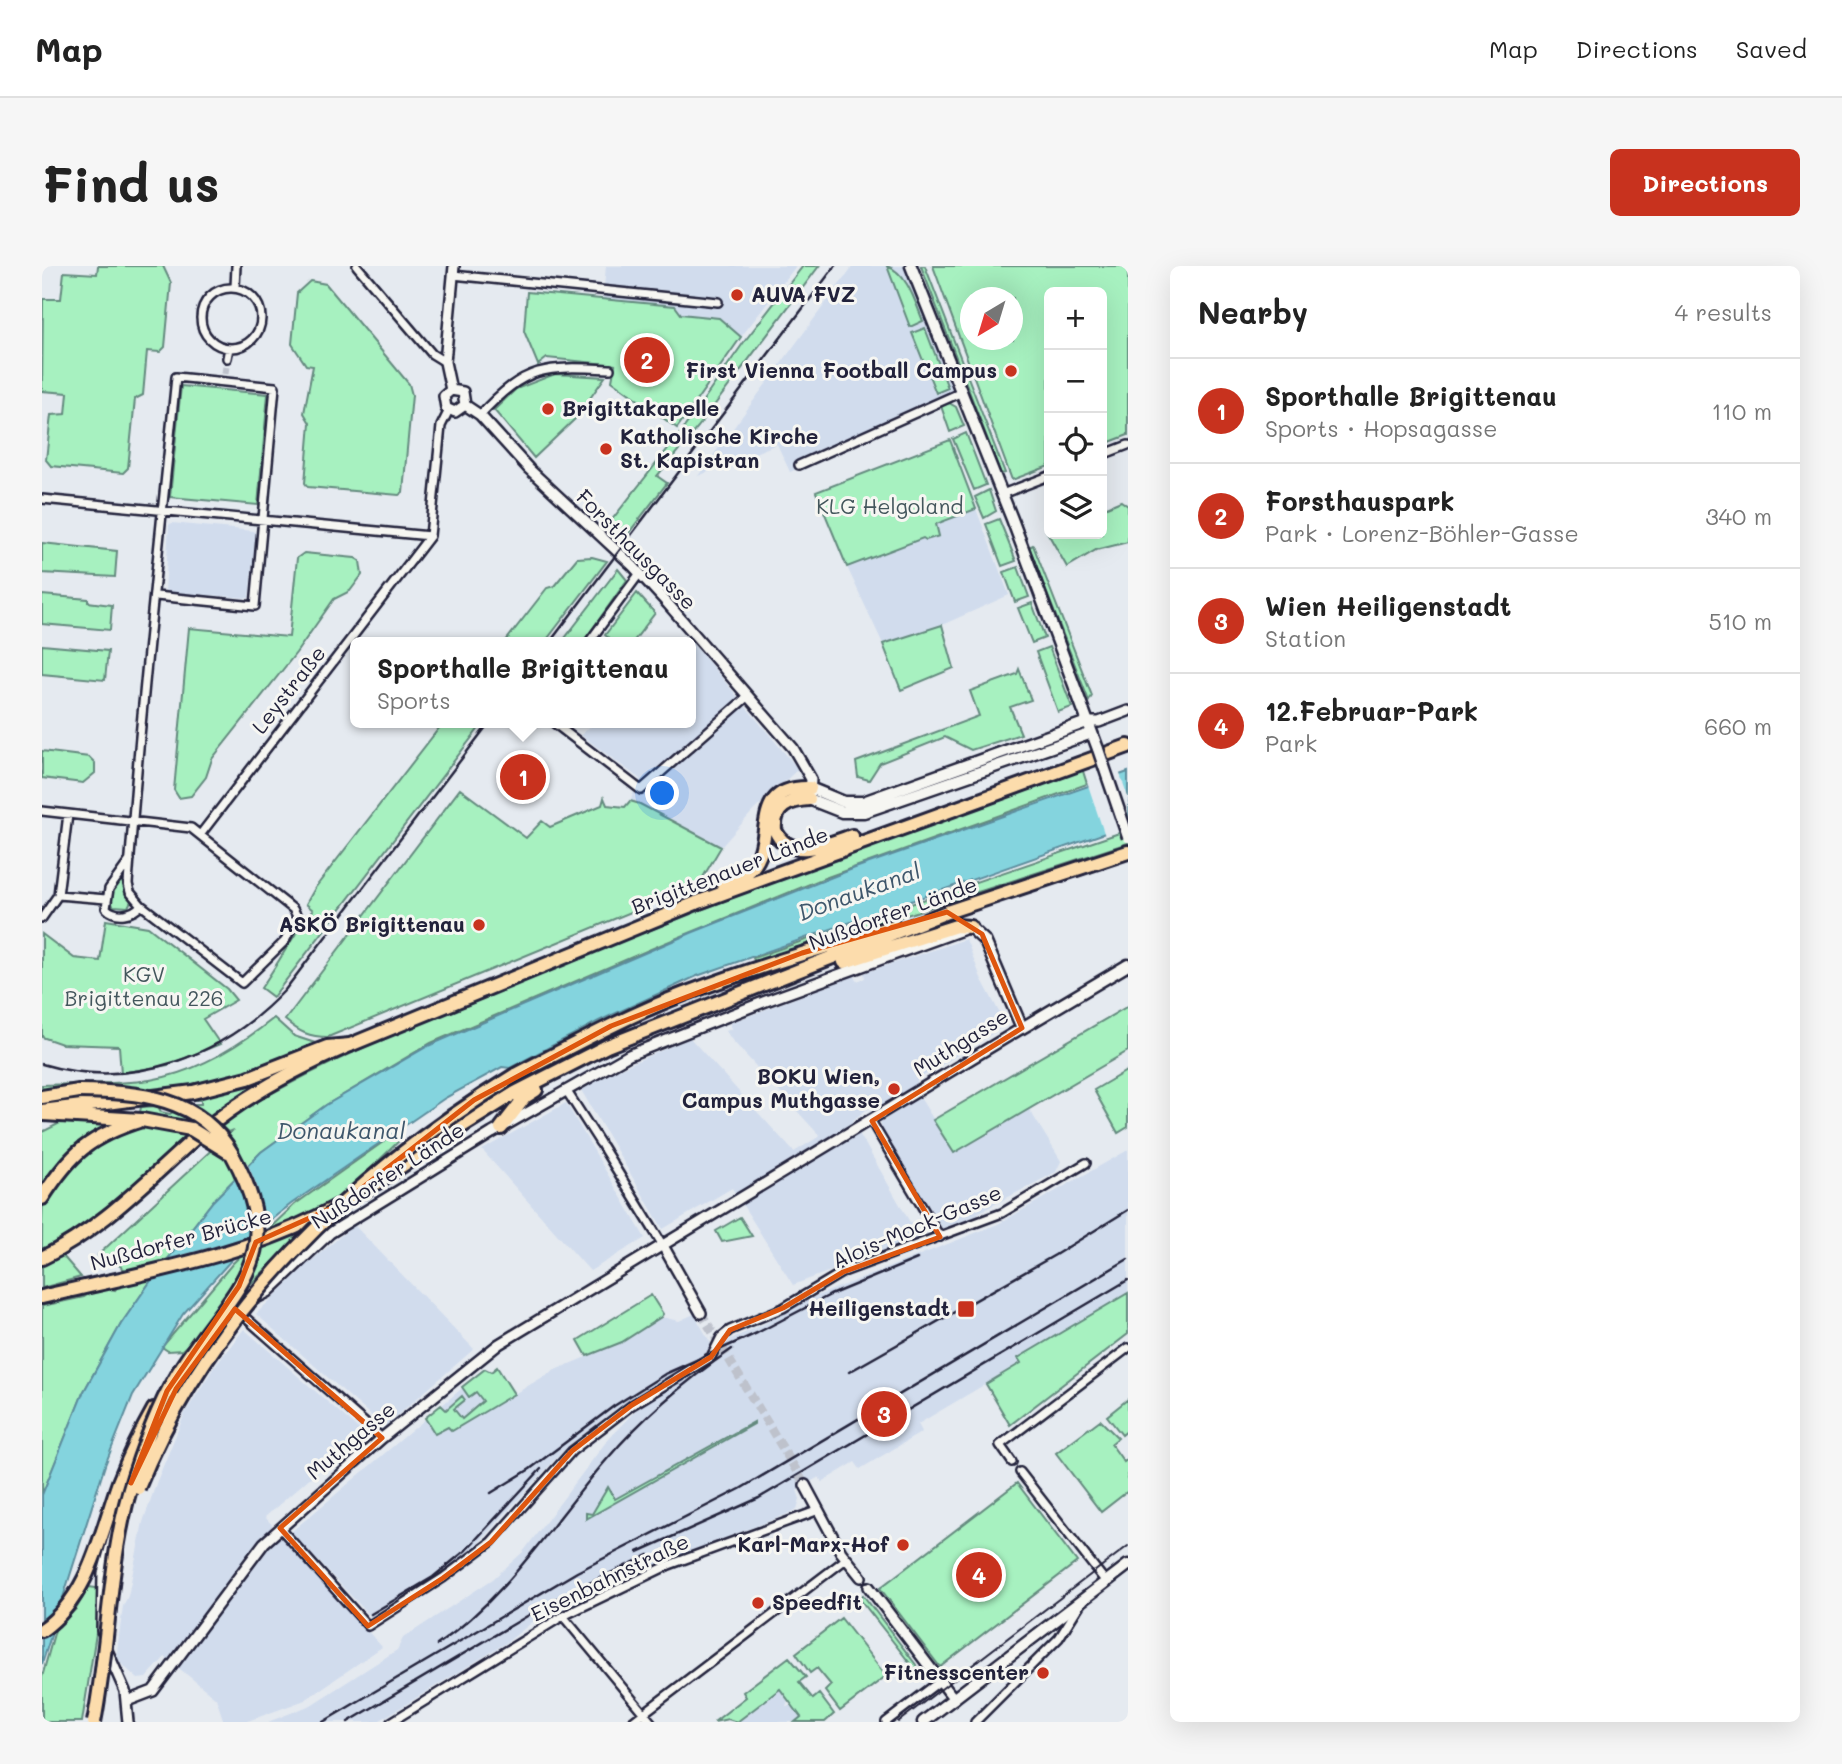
<!DOCTYPE html>
<html lang="en">
<head>
<meta charset="utf-8">
<style>
	:root { --surface:#fff; --page:#f6f6f6; --text:#222; --muted:#767676; --line:#e0e0e0; --accent:#c8321e }
	body { margin:0; font-family:Mali,sans-serif; background:var(--page); color:var(--text) }
	.controls { position:absolute; right:21px; top:21px; display:grid; overflow:hidden; border-radius:10px; box-shadow:0 7px 28px #0002 }
	.controls button { width:63px; height:63px; display:grid; place-items:center; padding:0; border:0; border-bottom:2px solid var(--line); background:var(--surface); color:var(--text); font:35px sans-serif }
	.compass { position:absolute; left:918px; top:21px; width:63px; height:63px; border-radius:50%; background:var(--surface); box-shadow:0 7px 28px #0002; rotate:218deg }
	.you { position:absolute; left:621px; top:528px; width:24px; height:24px; margin:-18px; border:5px solid #fff; border-radius:50%; background:#1a73e8; box-shadow:0 0 0 10px #1a73e833 }
	.badge { display:grid; place-items:center; width:46px; height:46px; border-radius:50%; background:var(--accent); color:#fff; font-size:23px; font-weight:700 }
	.pin { position:absolute; translate:-50% -50%; border:4px solid #fff; box-shadow:0 2px 7px #0006 }
	.popup { position:absolute; left:308px; top:371px; width:346px; height:91px; box-sizing:border-box; display:grid; place-content:center; border-radius:10px; background:var(--surface); filter:drop-shadow(0 2px 5px #0005); font-size:23px; white-space:nowrap; color:var(--muted) }
	.popup b { font-size:26px; color:var(--text) }
	.popup::after { content:''; position:absolute; left:50%; top:100%; margin-left:-14px; border:14px solid transparent; border-top-color:var(--surface) }
	.list { margin:0; padding:0; list-style:none }
	h2 { display:flex; justify-content:space-between; align-items:center; height:91px; margin:0; padding:0 28px; font-size:30px }
	h2 small { font-size:23px; font-weight:400; color:var(--muted) }
	.list li { display:grid; grid-template-columns:46px 1fr auto; gap:21px; align-items:center; box-sizing:border-box; height:105px; padding:0 28px; border-top:2px solid var(--line) }
	.list b { display:block; font-size:26px; white-space:nowrap }
	.list p { margin:0; font-size:23px; white-space:nowrap; color:var(--muted) }
	.list em { font-size:23px; font-style:normal; color:var(--muted) }
	.icon { flex:none; width:38px; height:38px; fill:none; stroke:currentColor; stroke-width:2; stroke-linecap:round; stroke-linejoin:round }
	.map { position:relative; flex:none; width:1086px; height:1456px; overflow:hidden; border-radius:10px }
	header { display:flex; align-items:center; gap:42px; box-sizing:border-box; height:98px; padding:0 35px; background:var(--surface); border-bottom:2px solid var(--line) }
	header strong { font-size:33px }
	nav { display:flex; gap:38px; margin-inline-start:auto; font-size:24px }
	.intro { display:flex; align-items:center; justify-content:space-between; box-sizing:border-box; height:168px; padding:0 42px }
	h1 { margin:0; font-size:49px }
	.button { padding:18px 32px; border-radius:10px; background:var(--accent); color:#fff; font-size:24px; font-weight:700 }
	main { display:flex; gap:42px; padding:0 42px }
	aside { flex:1; background:var(--surface); border-radius:10px; box-shadow:0 7px 28px #0002 }
	.map>svg:first-child { display:block }
	.built { fill:#d1dced }
	.green { fill:#a7f1c0; stroke:#648a7e; stroke-width:2; fill-rule:evenodd }
	.water { fill:#84d4de; stroke:#5d8d9d; stroke-width:2 }
	.pier { fill:#e5eaf0 }
	.lines { fill:none; stroke-linecap:round; stroke-linejoin:round }
	.minor-tunnel { stroke:#bec2cc; stroke-width:7; stroke-dasharray:7 3.5; stroke-linecap:butt }
	.tertiary-tunnel { stroke:#bec2cc; stroke-width:9; stroke-dasharray:9 4.5; stroke-linecap:butt }
	.minor-casing { stroke:#22223b; stroke-width:12 }
	.tertiary-casing { stroke:#22223b; stroke-width:14 }
	.secondary-casing { stroke:#22223b; stroke-width:15 }
	.trunk-casing { stroke:#22223b; stroke-width:18 }
	.motorway-casing { stroke:#22223b; stroke-width:18 }
	.minor { stroke:#f6f6f2; stroke-width:7 }
	.tertiary { stroke:#f6f6f2; stroke-width:9 }
	.secondary { stroke:#f6f6f2; stroke-width:10 }
	.trunk { stroke:#fcdcac; stroke-width:12 }
	.motorway { stroke:#fcdcac; stroke-width:12 }
	.tram { stroke:#22223b; stroke-width:2 }
	.rail { stroke:#22223b; stroke-width:2.5 }
	.secondary-bridge-casing { stroke:#22223b; stroke-width:15; stroke-linecap:butt }
	.trunk-bridge-casing { stroke:#22223b; stroke-width:18; stroke-linecap:butt }
	.secondary-bridge { stroke:#f6f6f2; stroke-width:10 }
	.trunk-bridge { stroke:#fcdcac; stroke-width:12 }
	.marked { fill:none; stroke:#de560e; stroke-width:5; stroke-linejoin:round }
	.poi-dot { fill:#c8321e; stroke:#f6f6f2; stroke-width:2.5 }
	.labels { text-anchor:middle; stroke-width:6; stroke-linejoin:round; paint-order:stroke }
	.poi-label { font-size:21px; font-weight:bold; fill:#22223b; stroke:#f6f6f2; text-anchor:end }
	.park-label { font-size:21px; fill:#43565c; stroke:#f6f6f2 }
	.street-label { font-size:21px; fill:#22223b; stroke:#f6f6f2 }
	.water-label { font-size:23px; font-style:italic; fill:#3f576c; stroke:#f6f6f2 }
</style>
</head>
<body>
<header>
<strong>Map</strong>
<nav><a>Map</a><a>Directions</a><a>Saved</a></nav>
</header>
<div class="intro"><h1>Find us</h1><a class="button">Directions</a></div>
<main>
<div class="map">
<svg width="1086" height="1456" viewBox="0 0 1086 1456">
	<rect width="100%" height="100%" fill="#e5eaf0"/>
	<filter id="ink" filterUnits="userSpaceOnUse"><feTurbulence type="fractalNoise" baseFrequency=".0143" numOctaves="2"/><feDisplacementMap in="SourceGraphic" scale="14" xChannelSelector="R" yChannelSelector="G"/><feConvolveMatrix kernelMatrix="1 2 1 2 8 2 1 2 1" color-interpolation-filters="sRGB"/></filter>
	<g filter="url(#ink)">
		<!-- built -->
		<path class="built" d="M564 0H754L699 71 677 52 639 48 633 40 561 33Z
			M811 0H865L914 130 748 206 735 178 656 210Z
			M934 243 967 329 900 359 841 378 805 301 882 272 897 270 893 258Z
			M130 257 212 265 214 268 207 332 123 326 127 259Z
			M648 374 756 503 711 545 679 581 588 535 598 513 539 469 552 457H649V376H645Z
			M924 673 939 712 964 759 875 814 879 833 912 887 987 843 1019 895 1014 906 936 947V951L901 964 841 866 834 836 810 855 877 972 751 1019 690 922 621 963 539 824 570 806 648 772 752 886 778 870 689 773 684 765 689 763 688 757 808 711 813 710 815 715 823 712 822 707Z
			M524 837 603 972 548 1005 440 884Z
			M1086 884V1027L976 1092 979 1097 876 1158 880 1166 818 1203 813 1196 780 1216 777 1211 763 1219 755 1224 758 1233 755 1243 743 1249 644 1287 520 1343 516 1336 464 1377 335 1456H226L269 1439 355 1384 361 1372 451 1313 481 1286 567 1172 595 1143 684 1083 640 1103 571 1145 521 1185 432 1282 391 1314 330 1352 249 1266 443 1103 449 1106 455 1101 472 1128 513 1104 580 1076 619 1051 637 1055 652 1048 671 1081 720 1059 762 1035 956 958Z
			M312 959 432 1083 342 1161 214 1048 263 1000Z
			M202 1063 320 1166 223 1251 340 1381 263 1434 203 1456H182L174 1432 123 1391 104 1412 96 1413 74 1393 81 1340 86 1330 101 1256 115 1215 143 1147 172 1101Z
			M738 1423 746 1434 744 1440H751L759 1452 753 1456H695Z"/>
		<!-- green -->
		<path class="green" d="M56 0H121L129 17 123 81 118 86 105 85 101 129 93 133 86 202 81 207 9 200 4 194 9 149 24 148 26 127 0 125 1 33H19L22 6 55 8Z
			M761 0H777L656 161 615 210 625 217 582 273 565 260 639 166 702 76Z
			M845 0C866 8 873 36 881 55L868 61Z
			M879 0H883L963 207 959 208Z
			M891 0H1086V169L1060 179V26H1007V200L970 214ZM929 32H971V74H929Z
			M268 15 284 18 367 118 370 129 361 226 357 229 266 221 263 217 268 157 262 147 271 100 264 99 250 78 255 27Z
			M485 26 633 40 639 48 677 52 699 71 635 162 570 115 573 99 505 92 496 99 482 65Z
			M883 62 906 122 894 127 870 67Z
			M513 108 563 111 534 152 492 192 452 144 474 123Z
			M139 120 226 128 216 239 128 231Z
			M907 137 914 141 922 160 908 166 899 140Z
			M924 167 944 219 932 224 911 173Z
			M908 174 934 243 894 258 897 270 884 274 881 272 805 301 774 226Z
			M947 224 954 245 942 252 933 231Z
			M1079 235 1086 240V276L1054 284 1025 301 1004 264 1007 263V268H1060V243Z
			M957 253 974 295 960 300 944 258Z
			M0 277 75 285 73 311 0 307Z
			M991 279 1050 430 1047 435 987 281Z
			M262 287 313 292 318 295 320 309 308 325 292 333 254 387 170 493 164 511 149 530 137 532 132 524 147 362 247 371 255 292Z
			M550 291 565 295 503 376H463L505 322 512 320 535 292Z
			M976 301 987 331 973 336 962 306Z
			M576 303 585 314 541 376H520Z
			M595 327 613 347 591 376H572L563 369Z
			M0 329 46 333V336L70 339 68 364 0 358Z
			M990 337 1003 372 990 377 976 342Z
			M900 359 912 402 859 424 841 378Z
			M0 379 66 385 63 414 0 408Z
			M1007 381 1030 441 1016 446 994 386Z
			M977 403 989 434 968 441 979 468 929 484 903 471 838 497 827 514 816 511 814 496 937 450 928 425 975 408Z
			M401 457H441L231 731 219 722C238 695 251 668 271 644L264 638 273 622Z
			M0 485 47 491 53 497V507L41 517 0 512Z
			M1040 502 1045 518 780 613 623 677 389 777 284 839 219 886 171 935 108 1016 79 1058 41 1127 0 1229V1040L42 1031 59 1020 73 1024 86 1007 69 992 62 996 56 989 191 864 186 866 177 858C288 789 411 743 531 695 700 627 869 562 1040 502Z
			M418 523 484 572 500 555 508 561 560 539 562 532 565 539 583 541 588 535 598 538 679 581 657 618 286 771C267 771 257 766 243 754Z
			M1086 564V577L714 698 711 692Z
			M79 614 89 635 86 641 71 640C66 630 72 621 79 614Z
			M64 654 106 661 185 723 194 734 161 753 178 778 126 799 79 807 77 780 20 778 0 771V668L32 692 58 695Z
			M1086 740V785L912 887 891 854Z
			M232 752 252 770 276 778C226 800 177 816 123 825 82 832 41 833 0 840V836L41 831 40 819 0 824V819C36 817 72 819 108 814 153 807 197 780 232 752Z
			M1086 804V861L1076 867 1052 824Z
			M219 812H227L205 825 67 942 0 986C0 972 0 950 1 937 16 899 56 870 95 862L99 841 116 840 119 846 128 848 142 838H159V834H132Z
			M22 855 64 859 27 886 0 924V866Z
			M351 869 356 876 140 1084 126 1085 120 1081 191 997 252 939Z
			M698 951 710 970 680 976 674 965Z
			M20 989 39 1011 0 1022V1000Z
			M1086 1027V1068L968 1159 944 1118 979 1097 976 1092Z
			M609 1029 621 1048 619 1051 580 1076 545 1090 536 1074Z
			M455 1101 472 1128 410 1165 406 1161 393 1168 383 1152 399 1139 404 1144 420 1130 423 1134 412 1143 420 1153 441 1135 434 1126 427 1131 420 1121 443 1103 449 1106Z
			M1086 1133V1164L1080 1169 1065 1150Z
			M1058 1154 1076 1172 1069 1178 1082 1196 1086 1193V1225L1059 1246 1014 1187Z
			M712 1156V1158L544 1253V1247L550 1248 566 1221 573 1233Z
			M975 1217 1035 1296 898 1401 838 1322Z
			M47 1321 61 1323 40 1456H0V1411L13 1364 34 1343Z
			M821 1329 884 1412 881 1414 817 1332Z
			M799 1352 844 1410 798 1445 783 1425 789 1419 775 1402 768 1407 754 1387Z
			M747 1391 764 1411 757 1416 771 1433 777 1428 792 1448 783 1456H753L759 1451 738 1423 695 1456 686 1453 672 1456 704 1431 701 1426Z"/>
		<!-- water -->
		<path class="water" d="M1086 506V559L655 710 557 755 468 802 460 801 403 832 249 938 216 964 141 1048 91 1129 63 1199 0 1398V1229L41 1127 79 1058 108 1016 171 935 219 886 284 839 386 780 649 667 813 602Z"/>
		<!-- pier -->
		<path class="pier" d="M1077 505 1086 531V563L1063 570 1045 516Z
			M205 896 215 920 221 964 195 991 106 1013 121 994 208 971 207 943 192 908Z"/>
		<g class="lines">
			<!-- minor-tunnel -->
			<path class="minor-tunnel" d="M183 108 185 92"/>
			<!-- tertiary-tunnel -->
			<path class="tertiary-tunnel" d="M659 1047 763 1219"/>
			<defs>
				<path id="minor" d="M315 0 390 88 403 96
					M411 9 676 36
					M193 21 194 0
					M159 52a30 30 0 1 1 60 0a30 30 0 1 1-60 0Z
					M185 92 187 82
					M438 149C484 99 503 100 568 103
					M1060 189 1086 179
					M757 199 920 126
					M960 228 1007 210
					M0 233 388 270
					M547 376 598 307
					M512 457 599 524 706 430
					M0 545 149 562 251 643 255 650 243 675 200 717 99 639 88 626 86 618C98 449 117 280 134 111L233 121 213 340 114 330
					M158 569 388 270 399 160 407 144
					M88 594 67 623 64 642C74 652 91 649 99 639
					M16 629 64 633
					M0 652 16 629 26 548
					M524 824 558 877
					M829 855 898 971
					M560 880 620 978
					M196 1045 340 1172
					M970 1196 958 1179 1086 1082
					M978 1206 1064 1316
					M238 1262 326 1360 401 1312 449 1276 530 1185 590 1139 669 1091 679 1071 688 1064 741 1042 801 1006 960 947 1044 897
					M521 1350 609 1456
					M349 1456 521 1350 627 1299 777 1244
					M590 1456 804 1293
					M844 1456 898 1415
					M933 1456 1017 1372 1039 1337"/>
				<path id="tertiary" d="M409 124 403 96 412 0
					M409 124 402 130 404 142 413 146 423 139
					M409 124 421 126 423 139
					M423 139 438 149 487 203 591 300 626 338 751 482 769 513 768 528
					M1045 456H1057L1086 445
					M620 978 659 1047
					M121 1149 157 1088 193 1043 226 1026 288 967 450 867 587 789 724 735 920 664
					M763 1219 799 1286 819 1311
					M827 1321 912 1433
					M60 1365 61 1307 73 1265
					M64 1382 83 1425 86 1456
					M85 1435 111 1425 222 1277 340 1172 457 1078 980 762"/>
				<path id="secondary" d="M869 0 970 253 1056 483
					M768 522 802 536H821L1045 456
					M767 533 800 546H822L1050 467
					M928 661 943 675 980 762 1086 699
					M881 1456 1086 1299"/>
				<path id="trunk" d="M767 533C747 534 731 541 733 564 746 596 786 578 810 570
					M681 619C691 614 702 611 710 602 735 573 706 520 768 522
					M802 696 914 660 928 661
					M473 809C528 781 584 750 642 728 711 702 782 681 852 660
					M0 831 37 825
					M0 845 151 826 206 812 285 781 308 779 654 637 1086 480
					M2 848 99 854
					M459 862 483 831 494 824
					M409 867 473 827 565 780 905 646 1086 586
					M0 1364C48 1330 58 1269 77 1216 87 1191 99 1166 112 1143"/>
				<path id="motorway" d="M322 925 409 867
					M0 932C29 887 48 870 100 854
					M0 992C62 962 108 911 160 866 204 829 255 802 308 779
					M0 1031C98 1007 205 991 294 941"/>
			</defs>
			<!-- minor casing -->
			<use href="#minor" class="minor-casing"/>
			<!-- tertiary casing -->
			<use href="#tertiary" class="tertiary-casing"/>
			<!-- secondary casing -->
			<use href="#secondary" class="secondary-casing"/>
			<!-- trunk casing -->
			<use href="#trunk" class="trunk-casing"/>
			<!-- motorway casing -->
			<use href="#motorway" class="motorway-casing"/>
			<!-- minor -->
			<use href="#minor" class="minor"/>
			<!-- tertiary -->
			<use href="#tertiary" class="tertiary"/>
			<!-- secondary -->
			<use href="#secondary" class="secondary"/>
			<!-- trunk -->
			<use href="#trunk" class="trunk"/>
			<!-- motorway -->
			<use href="#motorway" class="motorway"/>
			<!-- tram -->
			<path class="tram" d="M856 1456 1086 1280"/>
			<!-- rail -->
			<path class="rail" d="M508 376 793 0
				M0 798C90 825 180 791 243 724L447 457
				M807 1106 1013 989 1086 944
				M449 1227 488 1203 572 1140 623 1108 715 1067 788 1029 875 993
				M596 1286 717 1232 1086 1014
				M329 1348 391 1311 424 1284 499 1203
				M395 1379C466 1331 511 1255 566 1192 602 1150 645 1114 690 1083
				M281 1456 535 1306 698 1223 1086 993
				M306 1456 514 1333 607 1289"/>
			<defs>
				<path id="secondary-bridge" d="M1056 483 1086 571"/>
				<path id="trunk-bridge" d="M37 825C96 826 158 830 190 888 246 990 196 1017 141 1099 119 1132 104 1173 92 1210 66 1289 68 1375 52 1456
					M100 854 149 863 186 886
					M96 1222C167 1045 312 908 473 809"/>
			</defs>
			<!-- secondary-bridge casing -->
			<use href="#secondary-bridge" class="secondary-bridge-casing"/>
			<!-- trunk-bridge casing -->
			<use href="#trunk-bridge" class="trunk-bridge-casing"/>
			<!-- secondary-bridge -->
			<use href="#secondary-bridge" class="secondary-bridge"/>
			<!-- trunk-bridge -->
			<use href="#trunk-bridge" class="trunk-bridge"/>
		</g>
	</g>
	<!-- marked area -->
	<path class="marked" d="M905 646 940 668 980 762 830 855 898 971 801 1006 741 1042 688 1064 669 1091 590 1139 530 1185 449 1276 401 1312 326 1360 238 1262 340 1172 193 1043 134 1123 89 1217 125 1125 197 1020 214 976 301 937 432 834 569 760 760 687Z"/>
	<!-- markers -->
	<g class="poi-dot">
		<circle cx="695" cy="29" r="7"/>
		<circle cx="969" cy="105" r="7"/>
		<circle cx="506" cy="143" r="7"/>
		<circle cx="564" cy="183" r="7"/>
		<circle cx="437" cy="659" r="7"/>
		<circle cx="852" cy="823" r="7"/>
		<rect x="915" y="1034" width="18" height="18" rx="3.5"/>
		<circle cx="861" cy="1279" r="7"/>
		<circle cx="716" cy="1337" r="7"/>
		<circle cx="1001" cy="1407" r="7"/>
	</g>
	<g class="labels">
		<!-- poi labels -->
		<g class="poi-label">
			<text x="709" y="36" text-anchor="start">AUVA FVZ</text>
			<text x="955" y="112">First Vienna Football Campus</text>
			<text x="520" y="150" text-anchor="start">Brigittakapelle</text>
			<text x="578" y="178" text-anchor="start">Katholische Kirche<tspan x="578" dy="24">St. Kapistran</tspan></text>
			<text x="423" y="666">ASKÖ Brigittenau</text>
			<text x="838" y="818">BOKU Wien,<tspan x="838" dy="24">Campus Muthgasse</tspan></text>
			<text x="908" y="1050">Heiligenstadt</text>
			<text x="847" y="1286">Karl-Marx-Hof</text>
			<text x="730" y="1344" text-anchor="start">Speedfit</text>
			<text x="987" y="1414">Fitnesscenter</text>
		</g>
		<!-- park labels -->
		<g class="park-label">
			<text x="848" y="248">KLG Helgoland</text>
			<text x="102" y="716">KGV<tspan x="102" dy="24">Brigittenau 226</tspan></text>
		</g>
		<!-- street labels -->
		<g class="street-label">
			<text transform="translate(594 284) rotate(45)" y="7">Forsthausgasse</text>
			<text transform="translate(247 424) rotate(-52)" y="7">Leystraße</text>
			<text transform="translate(688 605) rotate(-21)" y="7">Brigittenauer Lände</text>
			<text transform="translate(851 648) rotate(-20)" y="7">Nußdorfer Lände</text>
			<text transform="translate(919 777) rotate(-32)" y="7">Muthgasse</text>
			<text transform="translate(346 910) rotate(-33)" y="7">Nußdorfer Lände</text>
			<text transform="translate(875 961) rotate(-23)" y="7">Alois-Mock-Gasse</text>
			<text transform="translate(139 974) rotate(-15)" y="7">Nußdorfer Brücke</text>
			<text transform="translate(309 1175) rotate(-40)" y="7">Muthgasse</text>
			<text transform="translate(568 1312) rotate(-26)" y="7">Eisenbahnstraße</text>
		</g>
		<!-- water labels -->
		<g class="water-label">
			<text transform="translate(817 626) rotate(-20)" y="8">Donaukanal</text>
			<text x="299" y="873">Donaukanal</text>
		</g>
	</g>
</svg>
<div class="controls">
<button>+</button>
<button>−</button>
<button><svg class="icon" aria-label="locate" viewBox="0 0 24 24"><circle cx="12" cy="12" r="6"/><path d="M12 2v4M12 18v4M2 12h4M18 12h4"/></svg></button>
<button><svg class="icon" aria-label="layers" viewBox="0 0 24 24"><path d="M12 4l9 5-9 5-9-5zM3 14l9 5 9-5"/></svg></button>
</div>
<svg class="compass" viewBox="-18 -18 36 36"><path d="M0-13l5 13h-10z" fill="#e53935"/><path d="M0 13l5-13h-10z" fill="#767676"/></svg>
<div class="you"></div>
<div class="pin badge" style="left:481px;top:511px">1</div>
<div class="popup"><b>Sporthalle Brigittenau</b>Sports</div>
<div class="pin badge" style="left:605px;top:94px">2</div>
<div class="pin badge" style="left:842px;top:1148px">3</div>
<div class="pin badge" style="left:937px;top:1309px">4</div>
</div>
<aside>
<h2>Nearby<small>4 results</small></h2>
<ul class="list">
<li><span class="badge">1</span><div><b>Sporthalle Brigittenau</b><p>Sports · Hopsagasse</p></div><em>110 m</em></li>
<li><span class="badge">2</span><div><b>Forsthauspark</b><p>Park · Lorenz-Böhler-Gasse</p></div><em>340 m</em></li>
<li><span class="badge">3</span><div><b>Wien Heiligenstadt</b><p>Station</p></div><em>510 m</em></li>
<li><span class="badge">4</span><div><b>12.Februar-Park</b><p>Park</p></div><em>660 m</em></li>
</ul>
</aside>
</main>
</body>
</html>
